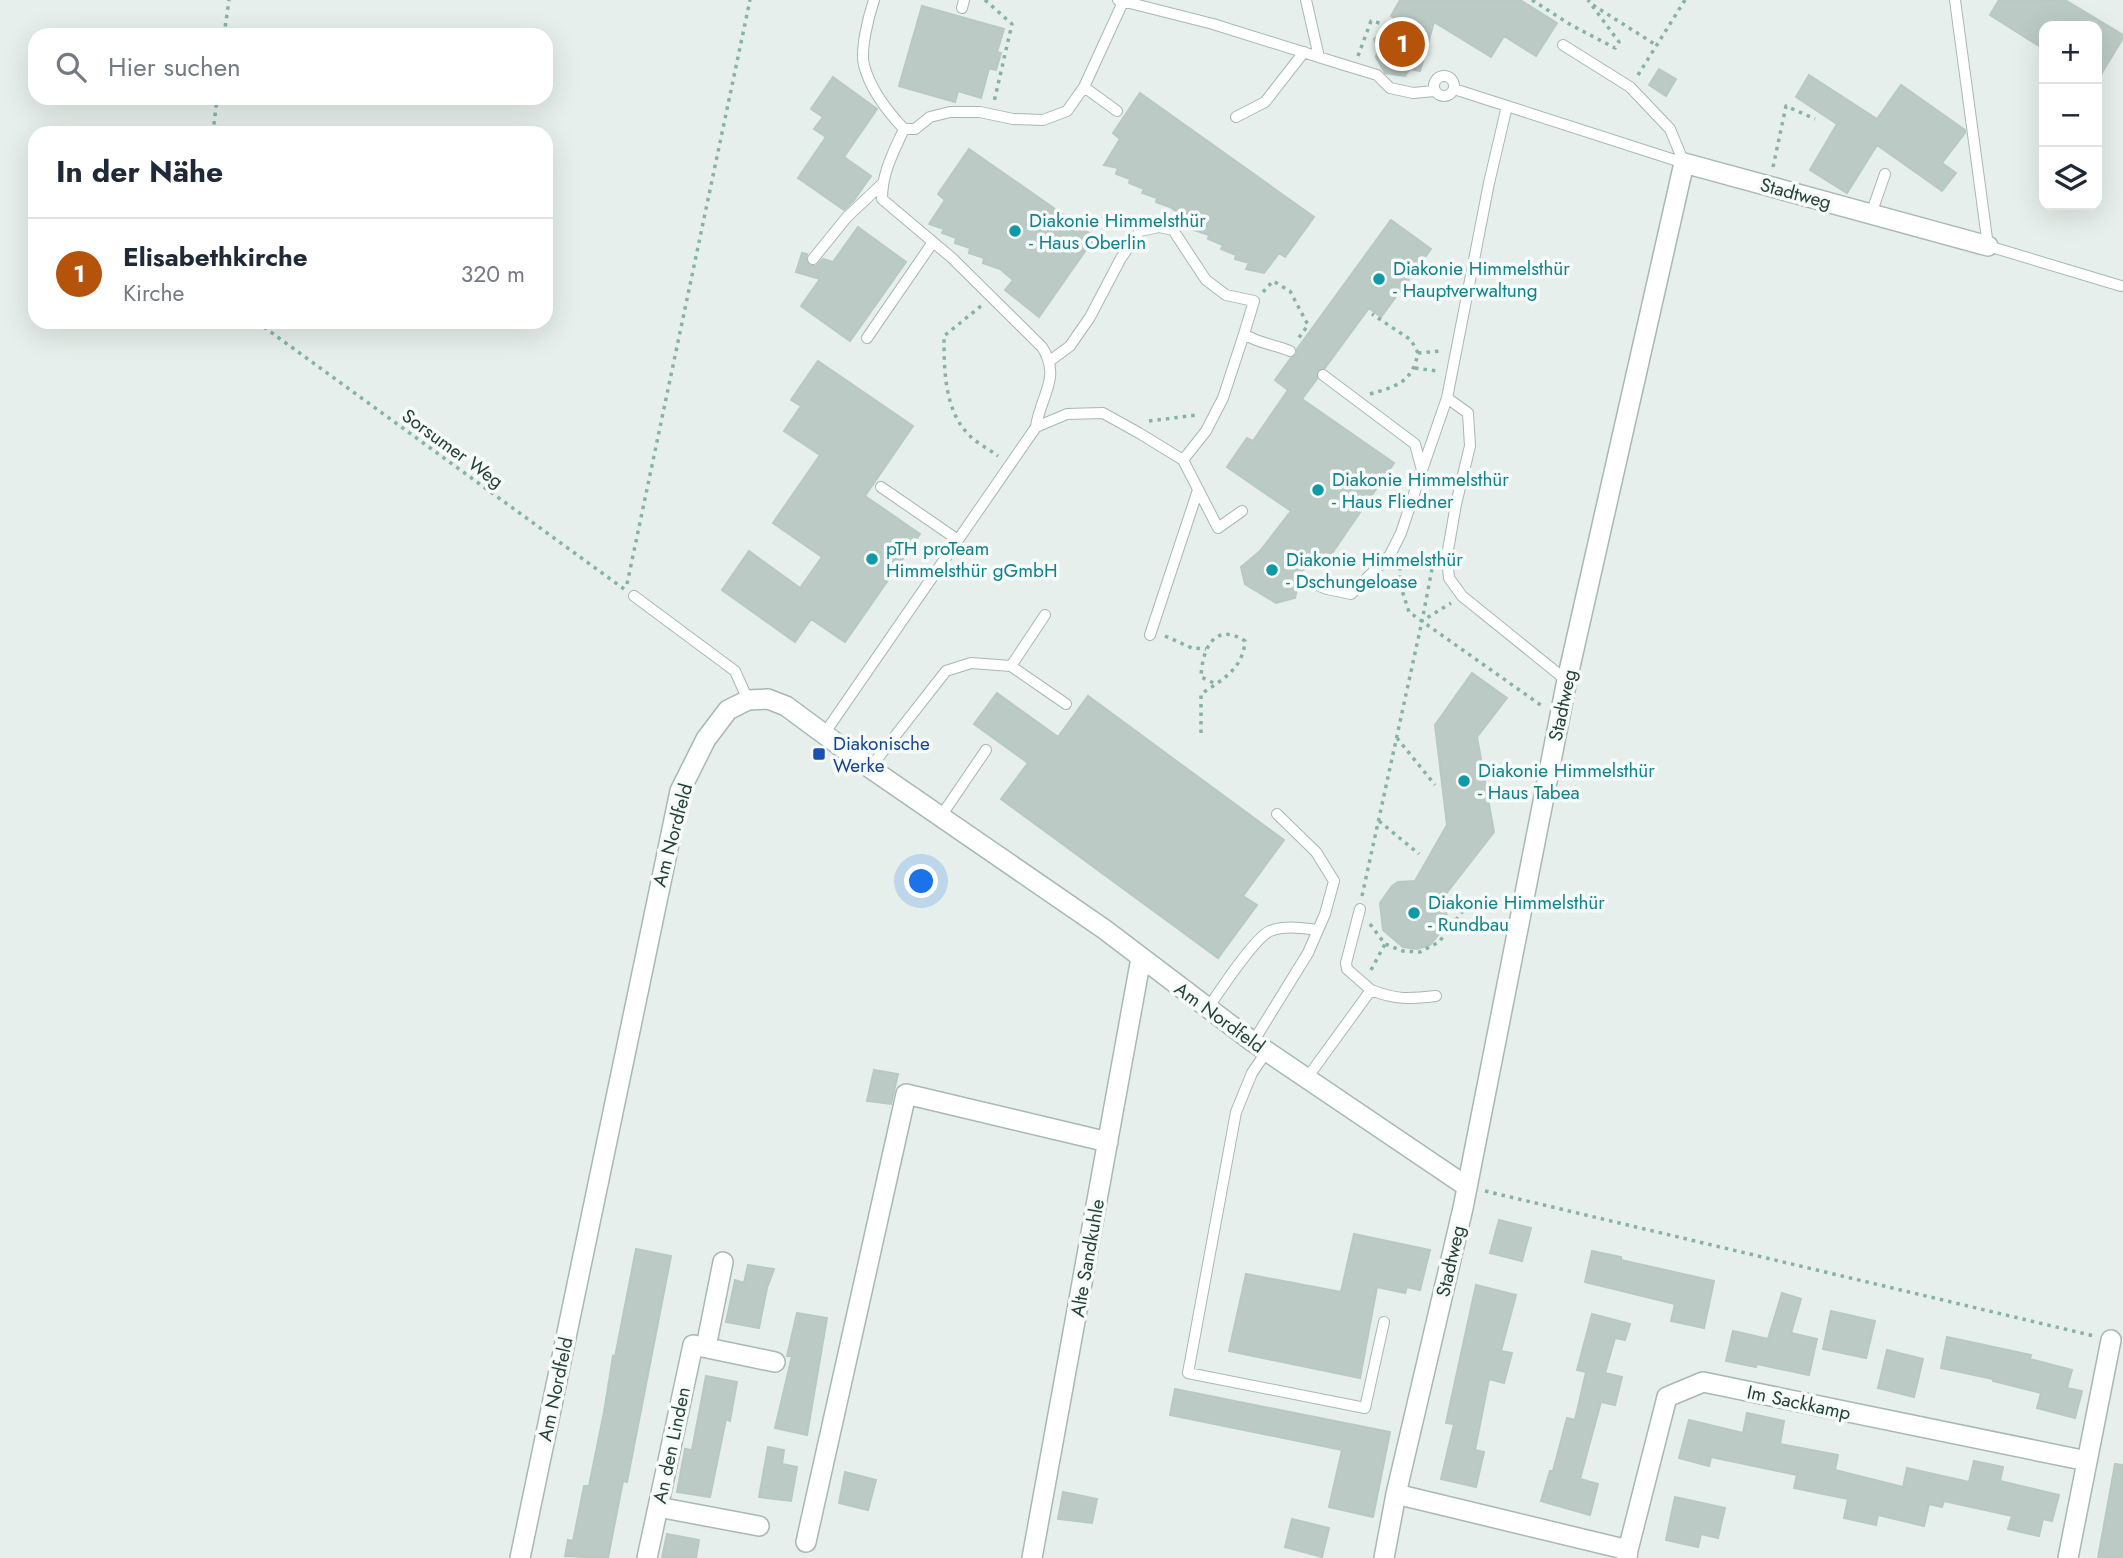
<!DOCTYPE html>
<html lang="de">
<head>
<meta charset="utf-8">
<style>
	:root { --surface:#fff; --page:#f2f2f3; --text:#1f2937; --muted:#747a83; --line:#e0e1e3; --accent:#b45309 }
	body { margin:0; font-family:Jost,sans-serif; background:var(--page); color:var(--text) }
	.controls { position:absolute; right:21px; top:21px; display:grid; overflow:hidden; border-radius:14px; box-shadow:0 7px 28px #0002 }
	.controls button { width:63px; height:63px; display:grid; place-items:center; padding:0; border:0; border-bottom:2px solid var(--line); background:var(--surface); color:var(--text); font:35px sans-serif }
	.you { position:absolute; left:922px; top:882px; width:24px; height:24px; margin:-18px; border:5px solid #fff; border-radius:50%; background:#1a73e8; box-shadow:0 0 0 10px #1a73e833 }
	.badge { display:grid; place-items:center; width:46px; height:46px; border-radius:50%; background:var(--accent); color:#fff; font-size:23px; font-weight:700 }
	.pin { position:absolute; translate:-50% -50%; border:4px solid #fff; box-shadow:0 2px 7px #0006 }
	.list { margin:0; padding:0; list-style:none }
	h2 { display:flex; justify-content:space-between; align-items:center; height:91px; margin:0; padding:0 28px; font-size:30px }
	h2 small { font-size:23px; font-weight:400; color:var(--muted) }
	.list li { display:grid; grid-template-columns:46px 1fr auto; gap:21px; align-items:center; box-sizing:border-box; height:112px; padding:0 28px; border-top:2px solid var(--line) }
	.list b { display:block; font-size:26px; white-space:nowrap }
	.list p { margin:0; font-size:23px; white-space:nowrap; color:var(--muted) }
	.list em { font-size:23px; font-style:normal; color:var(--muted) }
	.icon { flex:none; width:38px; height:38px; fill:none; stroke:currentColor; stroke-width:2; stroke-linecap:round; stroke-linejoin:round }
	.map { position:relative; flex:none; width:2123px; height:1558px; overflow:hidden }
	.search { position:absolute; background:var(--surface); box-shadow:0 7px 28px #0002; left:28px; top:28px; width:525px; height:77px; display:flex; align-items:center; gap:18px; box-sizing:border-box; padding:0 24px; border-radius:21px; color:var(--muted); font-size:26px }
	.panel { position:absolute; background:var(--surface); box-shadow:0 7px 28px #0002; left:28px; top:126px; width:525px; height:203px; border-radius:21px }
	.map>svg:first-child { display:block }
	.building { fill:#bbcac4; stroke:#b8c9c2; stroke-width:2 }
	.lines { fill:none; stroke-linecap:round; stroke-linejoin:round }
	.lane-casing { stroke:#a8b8b2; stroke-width:12 }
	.street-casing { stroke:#a8b8b2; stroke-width:22 }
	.path { stroke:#86b3a5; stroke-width:3.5; stroke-dasharray:3.5 5; stroke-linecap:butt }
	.lane { stroke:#fff; stroke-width:10 }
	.street { stroke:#fff; stroke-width:19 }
	.culture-dot { fill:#0f9aa8; stroke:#f7fbf9; stroke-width:2.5 }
	.transit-dot { fill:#1a4fb4; stroke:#f7fbf9; stroke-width:2.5 }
	.labels { text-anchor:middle; stroke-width:7; stroke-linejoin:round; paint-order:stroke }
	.street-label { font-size:19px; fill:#24423a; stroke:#f7fbf9 }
	.culture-label { font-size:19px; fill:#0d838f; stroke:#f7fbf9; text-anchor:start }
	.transit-label { font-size:19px; fill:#164399; stroke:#f7fbf9; text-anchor:start }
</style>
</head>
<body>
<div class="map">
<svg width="2123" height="1558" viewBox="0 0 2123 1558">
	<rect width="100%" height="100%" fill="#e6efeb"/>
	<!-- building -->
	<path class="building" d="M1400 0H1520L1557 23 1536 56 1504 36 1491 57 1434 22 1420 71 1410 69 1405 76 1385 73 1376 57 1378 49 1374 39 1398 21 1391 16Z
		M1999 0H2065L2123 35V38L2097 81V26H2044V49L1990 15Z
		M922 6 1004 29 997 52 1001 53 996 70 989 68 981 98 958 91 955 102 899 86Z
		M1659 69 1676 79 1666 96 1649 85Z
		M1809 75 1877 119 1901 85 1965 130V133L1942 163 1956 173 1942 191 1877 145 1847 193 1810 170 1837 124 1796 97Z
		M833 77 877 109 844 157 871 176 854 200 844 210 798 178 826 137 814 129 823 117 811 109Z
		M1140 93 1314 217 1285 257 1279 253 1264 273 1246 269 1249 263 1235 259 1236 255 1221 249 1223 245 1208 239 1209 235 1194 230 1195 225 1170 207 1156 202 1157 198 1142 193 1144 189 1129 183 1130 179 1116 174 1118 168 1104 165 1120 139 1113 133Z
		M969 149 1095 237 1039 317 1005 290 1013 280 1000 269 983 263 984 258 969 253 970 248 955 243 956 238 942 233 944 229 929 224 945 200 938 194Z
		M1391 220 1431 249 1381 317 1369 308 1325 368 1317 371V379L1302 399 1394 463 1328 559 1315 550 1301 573 1295 598 1276 603 1245 584 1241 567 1260 551 1291 511 1227 467 1247 438 1253 441 1288 390 1275 380 1291 358 1297 354V349Z
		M858 227 906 262 850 341 801 306 820 279 796 272 802 253 807 254 806 261 811 266H816L823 259 833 262Z
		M818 361 913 426 865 496 920 534 845 642 811 619 795 642 722 590 749 551 800 588 822 557 773 523 820 455 784 431 801 406 791 400Z
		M1472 673 1507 698 1477 737 1494 832 1445 895 1447 924 1430 945 1417 949 1403 947 1383 930 1380 903 1392 886 1398 882 1415 881 1447 825 1435 725Z
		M997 693 1058 737 1088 696 1284 840 1243 896 1257 905 1218 958 1001 799 1028 763 974 724Z
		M874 1070 898 1074 891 1104 867 1101Z
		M1499 1220 1531 1228 1522 1261 1490 1253Z
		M1354 1234 1430 1250 1420 1290 1407 1287 1405 1293 1377 1287 1360 1378 1229 1351 1246 1274 1341 1292Z
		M636 1249 671 1256 627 1482 623 1481 608 1558 565 1556 568 1540 573 1541 584 1486H589L604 1412 613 1356 615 1357Z
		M1592 1251 1621 1257V1260L1714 1281 1704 1328 1671 1321 1675 1304 1585 1282Z
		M748 1265 774 1269 767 1288 759 1328 726 1322 735 1280 744 1283Z
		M1476 1285 1516 1295 1501 1351 1512 1353 1504 1383 1489 1379 1475 1450 1484 1452 1476 1487 1441 1479 1454 1424 1446 1423Z
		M1782 1293 1801 1299 1791 1333 1817 1339 1809 1375 1757 1364 1756 1367 1726 1361 1733 1331 1768 1339Z
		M1831 1311 1875 1321 1866 1358 1823 1349Z
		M797 1313 827 1318 807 1435 775 1428 792 1356H787Z
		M1592 1314 1630 1324 1625 1340 1615 1338 1605 1373 1622 1377 1615 1405 1601 1402 1580 1479 1598 1484 1590 1515 1541 1501 1550 1471H1553L1567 1418 1575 1420 1586 1372 1577 1370Z
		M1947 1337 2031 1355 2030 1359 2072 1370 2067 1388 2082 1391 2075 1418 2037 1408 2041 1393 1993 1381V1379L1941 1368Z
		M1887 1350 1923 1359 1914 1397 1878 1388Z
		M706 1376 737 1382 730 1421 726 1419 710 1497 677 1492 685 1449 692 1450Z
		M1175 1389 1390 1432 1373 1517 1329 1507 1342 1450 1170 1415Z
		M1747 1413 1784 1421 1780 1444 1838 1455 1835 1470 1903 1487 1907 1468 1969 1482 1974 1461 2003 1467 2000 1481 2059 1495 2052 1521 2043 1519 2039 1536 2008 1529 2012 1516 1944 1501 1942 1507 1929 1504 1924 1526 1878 1515 1876 1525 1844 1518 1848 1499 1794 1488 1797 1475 1711 1457 1709 1466 1679 1458 1689 1420 1743 1433Z
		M768 1447 784 1450 782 1464 797 1467 791 1501 759 1497Z
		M2115 1464 2123 1465V1558H2098Z
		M845 1472 876 1480 868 1510 839 1503Z
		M1063 1492 1097 1499 1092 1523 1058 1519Z
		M1675 1497 1725 1508 1718 1538 1701 1534 1698 1547 1666 1540Z
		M1292 1519 1329 1528 1322 1557 1285 1547Z
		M667 1534 699 1540 696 1558H662Z"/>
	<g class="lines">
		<defs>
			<path id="lane" d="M874 0C869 15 860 49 864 65 870 89 887 111 904 129H915L930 117 950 112H980L1013 119 1043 120 1067 111 1084 87 1123 2
				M1118 0 1213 24 1341 64 1377 75 1390 88 1413 93 1434 91
				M1306 0 1319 57
				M1955 0 1988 246 2121 286
				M962 8 964 0
				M1434 86a10 10 0 1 1 20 0a10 10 0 1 1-20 0Z
				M1084 87 1117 111
				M1454 89 1507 106
				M1236 117 1265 102 1304 52
				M904 129C893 153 882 173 882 199L952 258 1042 347C1062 378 1040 396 1036 427
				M1871 214 1885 174
				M813 259 847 217 882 184
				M867 338 933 242
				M1051 360 1070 346 1090 317 1121 258 1140 231 1159 227 1173 230 1206 280 1226 295 1254 301 1244 334C1257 343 1276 345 1290 351
				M1447 398 1468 413 1470 446 1456 504 1447 556 1449 578 1462 596 1566 680
				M1183 460 1206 431 1223 398 1244 334
				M1422 470 1447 398 1489 183 1507 106 1684 163 1670 129 1630 87 1563 45
				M881 487 958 540
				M1312 583 1327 589 1351 594 1390 555 1401 533 1422 470 1415 444 1323 375
				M634 596 735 671 748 700
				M1045 615 1011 666 1066 704
				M1150 635 1198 490
				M824 734 1036 427 1067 414 1103 413 1139 433 1183 460 1218 528 1242 511
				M870 768 946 671 971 663 1011 666
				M941 816 986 750
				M1371 990C1396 1000 1409 999 1436 996
				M1208 1008C1219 992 1255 937 1270 931 1285 925 1302 928 1318 930
				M1253 1042 1308 953 1325 914 1334 881 1316 852 1277 814
				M1267 1051 1252 1073 1236 1112 1188 1373 1365 1408 1384 1322
				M1307 1078 1371 990 1347 969 1346 963 1360 909"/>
			<path id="street" d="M706 1347 723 1262
				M1396 1494 1628 1550 1627 1558
				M658 1507 759 1526
				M806 1542 906 1094 1108 1142
				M1628 1550 1667 1397 1703 1382 2087 1461
				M520 1558 680 791 706 739 728 710 748 700 768 699 786 706 870 768 1104 929 1253 1042 1466 1186
				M647 1558 693 1345 775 1362
				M1032 1558 1141 958
				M1384 1558 1396 1494 1463 1208 1567 680 1684 163 1988 246
				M2068 1558 2111 1340"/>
		</defs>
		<!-- lane casing -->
		<use href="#lane" class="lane-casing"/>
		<!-- street casing -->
		<use href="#street" class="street-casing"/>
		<!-- path -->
		<path class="path" d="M985 0 1012 24 994 102
			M1532 0 1571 25 1615 48 1619 42 1588 0
			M1593 5 1656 45
			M224 35 229 0
			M1358 56 1371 21 1384 24
			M1638 75 1685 0
			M213 133 217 98
			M1773 167 1786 106 1815 119
			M1263 292 1273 281 1290 291 1308 325 1298 339
			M981 306 944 336C944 369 944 411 970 436 978 444 989 449 998 456
			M257 322 624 589
			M1418 353 1441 351
			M1415 368 1437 371
			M1370 394C1398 386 1412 382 1418 353L1411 340 1372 314
			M1149 421 1197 415
			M1400 567V584L1409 612 1542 706
			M1432 569 1422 621 1451 603
			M627 584 750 0
			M1165 636 1192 648 1206 649
			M1201 733V694C1222 680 1243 669 1245 641 1214 621 1202 650 1201 677L1216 684
			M1397 738 1435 785
			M1379 821 1419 854
			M1362 896 1422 621
			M1370 924 1385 944 1403 951 1420 952 1439 942 1466 907
			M1371 970 1385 944
			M1485 1191 2094 1336"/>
		<!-- lane -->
		<use href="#lane" class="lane"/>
		<!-- street -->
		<use href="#street" class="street"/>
	</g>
	<!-- markers -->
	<g class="culture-dot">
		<circle cx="1015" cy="231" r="7"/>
		<circle cx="1379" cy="279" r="7"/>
		<circle cx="1318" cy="490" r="7"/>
		<circle cx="872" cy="559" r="7"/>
		<circle cx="1272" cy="570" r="7"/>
		<circle cx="1464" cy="781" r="7"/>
		<circle cx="1414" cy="913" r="7"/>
	</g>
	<rect class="transit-dot" x="812" y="747" width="14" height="14" rx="3.5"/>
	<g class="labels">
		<!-- street labels -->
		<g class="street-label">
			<text transform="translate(1796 193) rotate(15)" y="7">Stadtweg</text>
			<text transform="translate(453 448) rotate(36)" y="7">Sorsumer Weg</text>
			<text transform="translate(1562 705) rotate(-78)" y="7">Stadtweg</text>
			<text transform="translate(672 835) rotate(-75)" y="7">Am Nordfeld</text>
			<text transform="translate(1220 1017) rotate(36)" y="7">Am Nordfeld</text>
			<text transform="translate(1087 1258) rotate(-80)" y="7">Alte Sandkuhle</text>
			<text transform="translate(1450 1261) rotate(-77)" y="7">Stadtweg</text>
			<text transform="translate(555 1389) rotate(-78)" y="7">Am Nordfeld</text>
			<text transform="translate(1799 1402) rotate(12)" y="7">Im Sackkamp</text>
			<text transform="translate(671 1445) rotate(-78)" y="7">An den Linden</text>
		</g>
		<!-- culture labels -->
		<g class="culture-label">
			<text x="1029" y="227">Diakonie Himmelsthür<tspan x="1029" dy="22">- Haus Oberlin</tspan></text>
			<text x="1393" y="275">Diakonie Himmelsthür<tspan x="1393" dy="22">- Hauptverwaltung</tspan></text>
			<text x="1332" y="486">Diakonie Himmelsthür<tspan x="1332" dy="22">- Haus Fliedner</tspan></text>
			<text x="886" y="555">pTH proTeam<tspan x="886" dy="22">Himmelsthür gGmbH</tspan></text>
			<text x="1286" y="566">Diakonie Himmelsthür<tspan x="1286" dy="22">- Dschungeloase</tspan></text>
			<text x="1478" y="777">Diakonie Himmelsthür<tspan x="1478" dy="22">- Haus Tabea</tspan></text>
			<text x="1428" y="909">Diakonie Himmelsthür<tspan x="1428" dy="22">- Rundbau</tspan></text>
		</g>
		<!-- transit labels -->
		<g class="transit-label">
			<text x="833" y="750">Diakonische<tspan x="833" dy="22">Werke</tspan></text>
		</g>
	</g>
</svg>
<div class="controls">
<button>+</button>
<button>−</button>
<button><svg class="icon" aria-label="layers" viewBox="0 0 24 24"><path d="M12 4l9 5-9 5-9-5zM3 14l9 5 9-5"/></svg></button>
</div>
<div class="you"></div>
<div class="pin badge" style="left:1402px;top:44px">1</div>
<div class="search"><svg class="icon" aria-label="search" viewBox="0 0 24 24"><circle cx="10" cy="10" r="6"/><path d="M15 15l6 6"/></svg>Hier suchen</div>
<section class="panel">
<h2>In der Nähe<small></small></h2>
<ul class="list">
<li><span class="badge">1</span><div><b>Elisabethkirche</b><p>Kirche</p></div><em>320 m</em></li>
</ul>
</section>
</div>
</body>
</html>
